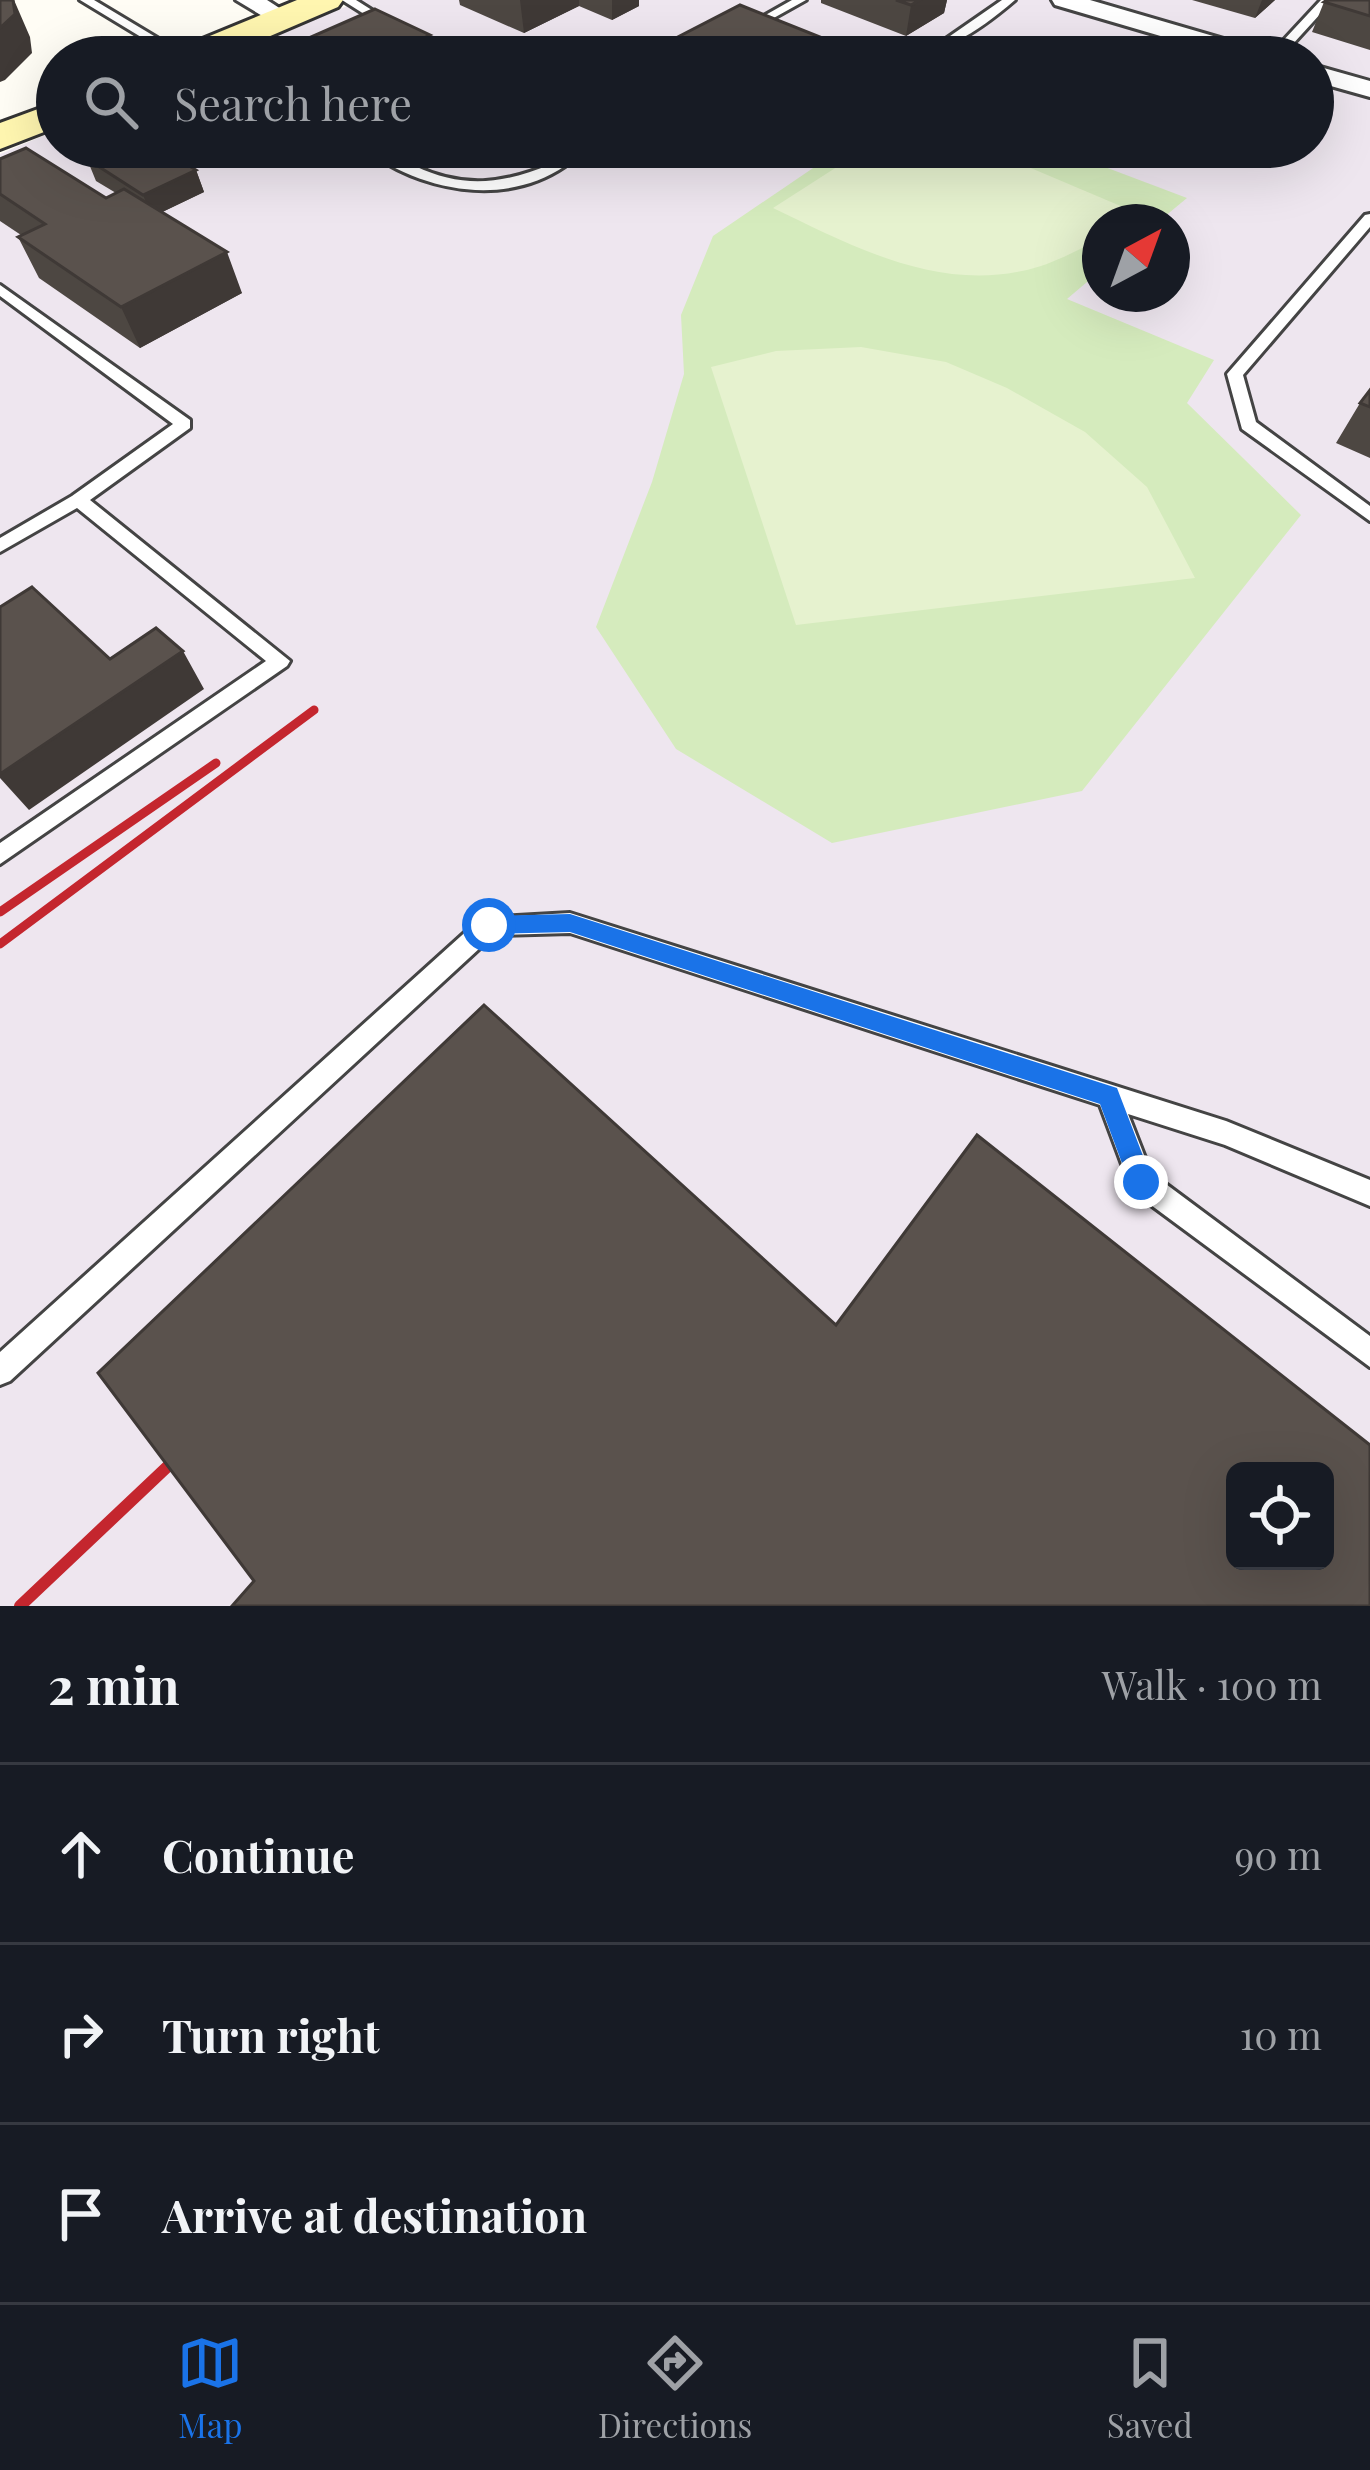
<!DOCTYPE html>
<html lang="en">
<head>
<meta charset="utf-8">
<style>
	:root { --surface:#171b24; --page:#20242c; --text:#f1f3f6; --muted:#9ea1a6; --line:#363941; --accent:#1a73e8 }
	body { margin:0; font-family:"Playfair Display",serif; background:var(--page); color:var(--text) }
	.controls { position:absolute; right:36px; bottom:36px; display:grid; overflow:hidden; border-radius:18px; box-shadow:0 12px 48px #0002 }
	.controls button { width:108px; height:108px; display:grid; place-items:center; padding:0; border:0; border-bottom:3px solid var(--line); background:var(--surface); color:var(--text); font:60px sans-serif }
	.compass { position:absolute; left:1082px; top:204px; width:108px; height:108px; border-radius:50%; background:var(--surface); box-shadow:0 12px 48px #0002; rotate:41deg }
	.stop { position:absolute; width:36px; height:36px; margin:-27px; border:9px solid #1a73e8; border-radius:50%; background:#fff }
	.stop.end { background:#1a73e8; border-color:#fff; box-shadow:0 3px 12px #0008 }
	.list { margin:0; padding:0; list-style:none }
	h2 { display:flex; justify-content:space-between; align-items:center; height:156px; margin:0; padding:0 48px; font-size:51px }
	h2 small { font-size:39px; font-weight:400; color:var(--muted) }
	.list li { display:grid; grid-template-columns:78px 1fr auto; gap:36px; align-items:center; box-sizing:border-box; height:180px; padding:0 48px; border-top:3px solid var(--line) }
	.list b { display:block; font-size:45px; white-space:nowrap }
	.list em { font-size:39px; font-style:normal; color:var(--muted) }
	.icon { flex:none; width:66px; height:66px; fill:none; stroke:currentColor; stroke-width:2; stroke-linecap:round; stroke-linejoin:round }
	.map { position:relative; flex:none; width:1370px; height:1606px; overflow:hidden }
	.search { position:absolute; background:var(--surface); box-shadow:0 12px 48px #0002; left:36px; right:36px; top:36px; height:132px; display:flex; align-items:center; gap:30px; box-sizing:border-box; padding:0 42px; border-radius:66px; color:var(--muted); font-size:45px }
	.sheet { height:696px; background:var(--surface) }
	nav { display:flex; justify-content:space-around; align-items:center; box-sizing:border-box; height:168px; border-top:3px solid var(--line); background:var(--surface); font-size:33px; color:var(--muted) }
	nav a { display:grid; justify-items:center; gap:6px }
	nav .on { color:var(--accent) }
	.map>svg:first-child { display:block }
	.industrial { fill:#eee6ef; fill-rule:evenodd }
	.green { fill:#d5ebbd }
	.pitch { fill:#e6f2cf }
	.lines { fill:none; stroke-linecap:round; stroke-linejoin:round }
	.lane-casing { stroke:#444; stroke-width:6 }
	.street-casing { stroke:#444; stroke-width:6 }
	.secondary-casing { stroke:#333; stroke-width:6 }
	.lane { fill:#fff; fill-rule:evenodd }
	.street { fill:#fff; fill-rule:evenodd }
	.secondary { fill:#fff6b0; fill-rule:evenodd }
	.rail-far1 { stroke:#c4262e; stroke-width:9 }
	.rail { stroke:#c4262e; stroke-width:12 }
	.wall { fill:#4d4742 }
	.shaded-wall { fill:#3f3936 }
	.building { fill:#5a524d; stroke:#3f3936; stroke-width:3; fill-rule:evenodd }
	.route { fill:#1a73e8 }
</style>
</head>
<body>
<div class="map">
<svg width="1370" height="1606" viewBox="0 0 1370 1606">
	<rect width="100%" height="100%" fill="#fffdf5"/>
	<!-- industrial -->
	<path class="industrial" d="M361 0H1370V1606H0V154L57 130V147H1313V57H228ZM1100 222H1172V294H1100ZM1235 1471H1325V1561H1235Z"/>
	<!-- green -->
	<path class="green" d="M844 147H1052L1187 198 1158 222H1100V271L1067 299 1214 360 1187 403 1301 515 1082 791 832 843 676 749 596 627 652 482 684 374 681 315 713 236Z"/>
	<!-- pitch -->
	<path class="pitch" d="M868 147H981L1130 210 1119 222H1100V239C1076 251 1049 266 1022 271 933 290 850 245 773 208Z
		M861 347 946 362 1007 388 1085 432 1147 487 1195 578 796 625 711 367 776 351Z"/>
	<g class="lines">
		<defs>
			<path id="lane" d="M80 0H94L189 57H174Z
				M342 0H356L446 57H432Z
				M792 0H806L754 29 744 27Z
				M1002 0H1015C974 35 940 57 885 57L940 43Z
				M1321 0H1333L1281 57H1268Z
				M362 147C383 147 397 157 415 166 463 189 503 184 551 164V147H565V166C503 208 419 191 362 147Z
				M1370 214V227L1243 375 1256 422 1370 506V521L1242 429 1227 374 1365 215Z
				M0 285 190 420V428L90 500 290 661 287 666 0 864V843L266 661 77 508 0 552V538L72 496 173 424 0 296Z
				M570 913 1226 1121 1370 1180V1206L1225 1145 1128 1114 1151 1173 1370 1336V1367L1132 1191 1100 1105 570 933 494 935 10 1381 0 1385V1352L481 918Z"/>
			<path id="street" d="M236 0H267L295 18 292 23H274Z
				M1052 0H1090L1268 52 1272 57H1232L1055 5Z
				M1313 65 1370 81V97L1313 81Z"/>
			<path id="secondary" d="M297 0H343L338 7 221 57H173L178 49Z
				M57 102V127L0 149V123Z"/>
		</defs>
		<!-- lane casing -->
		<use href="#lane" class="lane-casing"/>
		<!-- street casing -->
		<use href="#street" class="street-casing"/>
		<!-- secondary casing -->
		<use href="#secondary" class="secondary-casing"/>
		<!-- lane -->
		<use href="#lane" class="lane"/>
		<!-- street -->
		<use href="#street" class="street"/>
		<!-- secondary -->
		<use href="#secondary" class="secondary"/>
		<!-- rail-far1 -->
		<path class="rail-far1" d="M0 912 216 763
			M0 944 314 710"/>
		<!-- rail -->
		<path class="rail" d="M20 1606 185 1450"/>
	</g>
	<!-- wall -->
	<path class="wall" d="M459 0H639V6L612 20 579 6 524 33 460 5Z
		M821 0H947L944 13 906 36 821 3Z
		M1192 0H1275L1255 18Z
		M1370 0V50L1312 32 1324 2Z
		M297 43 434 57H300Z
		M473 147H511L493 157Z
		M0 159 106 198 116 193 96 181 87 159 196 170 204 192 162 212 242 293 140 348 39 278 18 237 21 235 0 221Z
		M1370 390V458L1336 443 1360 403Z"/>
	<!-- shaded-wall -->
	<path class="shaded-wall" d="M14 0 30 37 32 53 5 80 0 82V28Z
		M520 0H579V6L524 33Z
		M612 0H639V6L612 20Z
		M920 0H947L944 13 906 36 911 5Z
		M1262 0H1275L1255 18Z
		M430 35 434 57H382Z
		M825 39 824 57H793Z
		M491 147H511L493 157Z
		M196 170 204 192 152 217 143 195Z
		M227 252 242 293 140 348 121 307Z
		M183 651 204 689 29 810 0 778V774Z"/>
	<!-- building -->
	<path class="building" d="M0 0H13L15 14 0 28Z
		M896 0H920L911 5Z
		M1327 0H1370V16L1324 2Z
		M740 5 825 39 793 57H639Z
		M375 9 430 35 382 57H324L297 43Z
		M114 147H158L196 170 143 195 87 159Z
		M26 148 106 198 124 189 227 252 121 307 18 237 45 224 0 194V159Z
		M1370 390V407L1360 403Z
		M32 587 110 659 156 628 183 651 0 774V607Z
		M484 1005 836 1325 977 1135 1370 1445V1606H232L254 1581 98 1373ZM1235 1471H1325V1561H1235Z"/>
	<!-- route -->
	<path class="route" d="M570 914 1117 1088 1153 1182 1149 1190H1132L1100 1104 570 932 489 934 479 925 489 916Z"/>
</svg>
<div class="controls">
<button><svg class="icon" aria-label="locate" viewBox="0 0 24 24"><circle cx="12" cy="12" r="6"/><path d="M12 2v4M12 18v4M2 12h4M18 12h4"/></svg></button>
</div>
<svg class="compass" viewBox="-18 -18 36 36"><path d="M0-13l5 13h-10z" fill="#e53935"/><path d="M0 13l5-13h-10z" fill="#9ea1a6"/></svg>
<div class="stop" style="left:489px;top:925px"></div>
<div class="stop end" style="left:1141px;top:1182px"></div>
<div class="search"><svg class="icon" aria-label="search" viewBox="0 0 24 24"><circle cx="10" cy="10" r="6"/><path d="M15 15l6 6"/></svg>Search here</div>
</div>
<section class="sheet">
<h2>2 min<small>Walk · 100 m</small></h2>
<ul class="list">
<li><svg class="icon" aria-label="ahead" viewBox="0 0 24 24"><path d="M12 20V5M6 11l6-6 6 6"/></svg><div><b>Continue</b></div><em>90 m</em></li>
<li><svg class="icon" aria-label="right" viewBox="0 0 24 24"><path d="M7 20v-9h11M14 6l5 5-5 5"/></svg><div><b>Turn right</b></div><em>10 m</em></li>
<li><svg class="icon" aria-label="arrive" viewBox="0 0 24 24"><path d="M6 21V4h12l-3 4 3 4H6"/></svg><div><b>Arrive at destination</b></div></li>
</ul>
</section>
<nav>
<a class="on"><svg class="icon" aria-label="map" viewBox="0 0 24 24"><path d="M3 6l6-2 6 2 6-2v14l-6 2-6-2-6 2zM9 4v14M15 6v14"/></svg>Map</a>
<a><svg class="icon" aria-label="directions" viewBox="0 0 24 24"><path d="M12 3l9 9-9 9-9-9zM9 14v-3h6M13 9l2 2-2 2"/></svg>Directions</a>
<a><svg class="icon" aria-label="saved" viewBox="0 0 24 24"><path d="M7 4h10v16l-5-4-5 4z"/></svg>Saved</a>
</nav>
</body>
</html>
